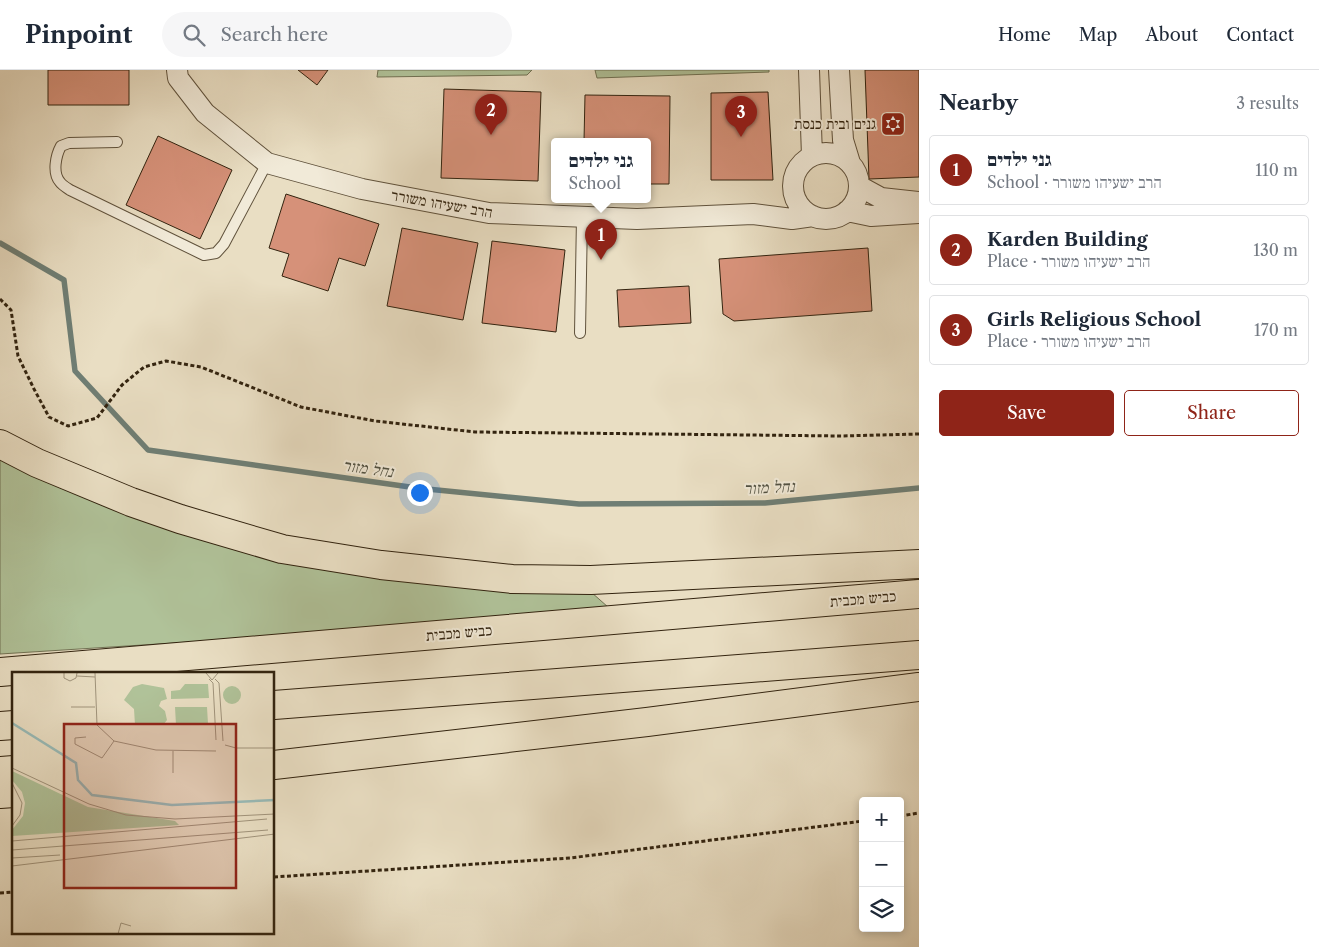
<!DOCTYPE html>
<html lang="en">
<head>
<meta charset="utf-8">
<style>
	:root { --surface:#fff; --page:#f6f6f7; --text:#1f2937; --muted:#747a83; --line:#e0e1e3; --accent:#8f2418 }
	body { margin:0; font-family:"Libre Caslon Text","Frank Ruhl Libre",serif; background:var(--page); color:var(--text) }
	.controls { position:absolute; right:15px; bottom:15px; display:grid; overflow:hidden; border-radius:5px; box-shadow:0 2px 8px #0003 }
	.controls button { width:45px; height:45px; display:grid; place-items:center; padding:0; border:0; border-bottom:1px solid var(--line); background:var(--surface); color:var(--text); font:25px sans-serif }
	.you { position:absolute; left:419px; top:422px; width:18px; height:18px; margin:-12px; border:4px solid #fff; border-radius:50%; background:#1a73e8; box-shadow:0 0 0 8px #1a73e833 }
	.badge { display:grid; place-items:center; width:32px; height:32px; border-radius:50%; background:var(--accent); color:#fff; font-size:16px; font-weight:700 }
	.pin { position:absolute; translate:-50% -41px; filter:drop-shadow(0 1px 2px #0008) }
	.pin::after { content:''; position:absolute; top:26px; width:18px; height:15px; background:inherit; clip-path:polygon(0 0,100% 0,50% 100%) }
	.popup { position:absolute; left:551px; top:68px; width:100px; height:65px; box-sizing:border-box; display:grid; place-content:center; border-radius:5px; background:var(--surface); filter:drop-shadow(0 1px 4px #0005); font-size:16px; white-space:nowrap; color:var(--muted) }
	.popup b { font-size:19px; color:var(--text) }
	.popup::after { content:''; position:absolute; left:50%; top:100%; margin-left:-10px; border:10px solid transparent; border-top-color:var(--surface) }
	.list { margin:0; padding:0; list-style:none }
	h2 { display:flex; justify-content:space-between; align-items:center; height:65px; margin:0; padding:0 20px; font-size:21px }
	h2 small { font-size:16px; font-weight:400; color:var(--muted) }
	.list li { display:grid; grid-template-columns:32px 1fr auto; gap:15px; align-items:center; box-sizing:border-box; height:70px; margin:0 10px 10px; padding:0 10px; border:1px solid var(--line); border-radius:5px }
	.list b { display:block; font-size:19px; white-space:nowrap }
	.list p { margin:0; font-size:16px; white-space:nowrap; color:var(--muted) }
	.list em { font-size:16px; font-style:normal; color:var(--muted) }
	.actions { display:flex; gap:10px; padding:15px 20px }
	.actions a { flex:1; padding:11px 0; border:1px solid var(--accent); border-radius:5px; text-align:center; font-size:18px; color:var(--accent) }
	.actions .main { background:var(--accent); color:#fff }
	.icon { flex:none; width:28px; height:28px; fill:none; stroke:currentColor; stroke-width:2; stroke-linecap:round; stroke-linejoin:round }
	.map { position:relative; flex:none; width:919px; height:877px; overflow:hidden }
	header { display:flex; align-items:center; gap:30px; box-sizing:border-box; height:70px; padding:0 25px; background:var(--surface); border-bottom:1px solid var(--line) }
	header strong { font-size:24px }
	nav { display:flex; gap:28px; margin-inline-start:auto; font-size:18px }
	.search { width:350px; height:45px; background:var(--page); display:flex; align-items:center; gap:12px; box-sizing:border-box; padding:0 18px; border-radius:28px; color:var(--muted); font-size:19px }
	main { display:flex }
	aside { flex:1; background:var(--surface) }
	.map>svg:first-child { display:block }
	.green { fill:#b0c299; stroke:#717254 }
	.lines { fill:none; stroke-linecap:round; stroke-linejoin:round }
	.stream { stroke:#6f7e74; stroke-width:5.5 }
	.building { fill:#d69179; stroke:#32230f }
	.service-casing { stroke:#60523c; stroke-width:12 }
	.minor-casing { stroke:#60523c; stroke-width:22 }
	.motorway-casing { stroke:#32230f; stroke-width:30 }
	.path { stroke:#32230f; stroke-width:3; stroke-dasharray:4 2.5; stroke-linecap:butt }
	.service { stroke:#f1ead8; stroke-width:10 }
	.minor { stroke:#f1ead8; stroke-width:20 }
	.motorway { stroke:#e9dec3; stroke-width:28 }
	.labels { text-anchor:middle; stroke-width:4; stroke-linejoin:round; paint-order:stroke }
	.poi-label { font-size:15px; fill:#32230f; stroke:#f1ead8; text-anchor:end }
	.street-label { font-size:15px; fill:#32230f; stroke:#f1ead8 }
	.water-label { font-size:16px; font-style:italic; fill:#515142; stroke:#f1ead8 }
	.inset-river { fill:none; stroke:#98bbb8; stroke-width:2.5 }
	.inset-road { fill:none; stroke:#a0937b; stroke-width:1 }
	.view { fill:#8f2418; fill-opacity:0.15; stroke:#8f2418; stroke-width:2.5 }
	.inset-edge { fill:none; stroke:#32230f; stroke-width:2.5 }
</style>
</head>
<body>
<header>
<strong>Pinpoint</strong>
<div class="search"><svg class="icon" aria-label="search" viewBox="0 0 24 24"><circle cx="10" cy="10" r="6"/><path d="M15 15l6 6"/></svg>Search here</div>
<nav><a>Home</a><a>Map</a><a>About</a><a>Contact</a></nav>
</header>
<main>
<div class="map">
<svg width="919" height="877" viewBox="0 0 919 877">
	<rect width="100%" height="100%" fill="#e9dec3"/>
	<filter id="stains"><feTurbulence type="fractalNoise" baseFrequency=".004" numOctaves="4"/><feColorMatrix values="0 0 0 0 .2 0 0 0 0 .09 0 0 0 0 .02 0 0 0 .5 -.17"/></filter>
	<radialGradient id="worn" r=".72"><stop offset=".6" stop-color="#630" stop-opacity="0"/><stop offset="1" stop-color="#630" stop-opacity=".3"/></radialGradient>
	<!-- green -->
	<path class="green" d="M378 0H532L527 5 377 7Z
		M595 0H769V2L597 8Z
		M0 388 127 443 591 522 617 545 0 584Z"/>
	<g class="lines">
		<!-- stream -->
		<path class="stream" d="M0 173 64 210 75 301 148 380 417 418 579 434 765 433 919 418"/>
	</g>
	<!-- building -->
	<path class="building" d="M48 0H129V35H48Z
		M298 0H328L317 15Z
		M865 0H919V107L869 109Z
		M444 19 541 22 538 111 441 108Z
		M768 22 773 110H711V23Z
		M585 25 670 26 669 114H647V71H584Z
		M158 66 232 100 200 169 126 135Z
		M286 124 379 154 365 196 339 188 328 221 282 206 289 184 269 178Z
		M402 158 478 173 463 250 387 236Z
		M492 171 565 180 556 262 482 253Z
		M868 178 872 241 734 251 723 244 719 189Z
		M689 216 691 253 619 257 617 220Z"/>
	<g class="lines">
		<defs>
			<path id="service" d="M117 72 69 73 61 76C56 85 52 103 60 112 62 115 67 118 70 120L204 185 216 183 224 174 267 93
				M580 263 582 147"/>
			<path id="minor" d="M177 0 178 8 205 43 267 93 362 119 489 143 637 149 753 144 792 149 813 146
				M809 0 812 86
				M839 0 843 70 850 93
				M793 116a33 33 0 1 1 66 0a33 33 0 1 1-66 0Z
				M859 116 881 128 919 132
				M847 141 871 146 919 143"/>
			<path id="motorway" d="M0 374 37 393 131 432 180 449 282 479 381 495 512 509 591 510 919 494
				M0 602 919 524
				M274 635 919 585
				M0 656 14 655
				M274 695 647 652 919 617
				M0 701 14 700
				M0 724 14 723"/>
		</defs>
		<!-- service casing -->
		<use href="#service" class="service-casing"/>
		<!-- minor casing -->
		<use href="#minor" class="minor-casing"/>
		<!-- motorway casing -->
		<use href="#motorway" class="motorway-casing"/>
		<!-- path -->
		<path class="path" d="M0 229 11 240 18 286 34 319 49 347 68 356 97 348 122 315 144 297 166 291 201 297 301 337 375 351 475 362 842 366 919 364
			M900 746 919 743
			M274 807 570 788 863 751
			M0 823 14 822"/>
		<!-- service -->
		<use href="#service" class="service"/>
		<!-- minor -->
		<use href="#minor" class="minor"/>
		<!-- motorway -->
		<use href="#motorway" class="motorway"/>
	</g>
	<!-- icons -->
	<defs>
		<symbol id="synagogue-square" viewBox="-11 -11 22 22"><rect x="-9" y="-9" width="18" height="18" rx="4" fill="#8f2418" stroke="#f1ead8"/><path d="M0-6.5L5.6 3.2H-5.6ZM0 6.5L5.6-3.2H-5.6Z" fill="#fff"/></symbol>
	</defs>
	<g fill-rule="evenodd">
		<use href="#synagogue-square" x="879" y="40" width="28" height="28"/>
	</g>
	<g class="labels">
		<!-- poi labels -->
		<g class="poi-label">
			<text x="876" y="59">גנים ובית כנסת</text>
		</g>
		<!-- street labels -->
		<g class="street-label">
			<text transform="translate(442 134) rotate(10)" y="5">הרב ישעיהו משורר</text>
			<text transform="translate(863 529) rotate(-5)" y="5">כביש מכבית</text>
			<text transform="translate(459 563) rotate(-5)" y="5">כביש מכבית</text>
		</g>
		<!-- water labels -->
		<g class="water-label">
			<text transform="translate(368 398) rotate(8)" y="6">נחל מזור</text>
			<text transform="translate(769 417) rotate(-3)" y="6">נחל מזור</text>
		</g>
	</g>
	<!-- overview -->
	<g transform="translate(12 602)">
		<rect width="262" height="262" fill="#e9dec3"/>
		<path d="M130 12 152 16 155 27 149 29 147 34 153 39 155 48 151 53H123L122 37 112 28 121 15ZM173 12H196L197 26 159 27V19L168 18ZM211 23a9 9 0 1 1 18 0a9 9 0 1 1-18 0ZM163 35H195L196 52 164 53ZM0 99 76 135 163 149 167 153 0 164V158L11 144 13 131 10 120 0 108Z" fill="#b0c299"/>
		<path class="inset-river" d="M0 51 64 91 66 108 80 123 160 133 263 128"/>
		<path class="inset-road" d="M52 1V6L58 9 64 6 65 1M83 1 85 53 102 69 144 78 204 79M194 1 200 8 206 1M65 4 83 5M197 7 201 11 204 68M203 7 207 11 211 69M59 35H83M74 65 63 66V72L90 86 102 69M213 73 224 76H263M0 96 77 132 114 143 163 147 263 142M161 101V79M0 111 10 131 8 143 0 154M0 169 255 147M0 178 256 158M0 186 48 183M0 194 263 162M106 262 109 251 119 254"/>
		<path class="view" d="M52 52H224V216H52Z"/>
		<rect width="262" height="262" class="inset-edge"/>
	</g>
	<rect width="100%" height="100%" filter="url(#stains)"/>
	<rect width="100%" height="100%" fill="url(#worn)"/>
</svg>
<div class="controls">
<button>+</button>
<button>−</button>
<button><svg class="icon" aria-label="layers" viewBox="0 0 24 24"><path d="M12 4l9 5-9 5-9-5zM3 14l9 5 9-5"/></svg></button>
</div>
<div class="you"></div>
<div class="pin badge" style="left:601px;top:190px">1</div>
<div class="popup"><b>גני ילדים</b>School</div>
<div class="pin badge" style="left:491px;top:65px">2</div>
<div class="pin badge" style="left:741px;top:67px">3</div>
</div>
<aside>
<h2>Nearby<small>3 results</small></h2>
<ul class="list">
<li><span class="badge">1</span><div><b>גני ילדים</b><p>School · הרב ישעיהו משורר</p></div><em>110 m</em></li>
<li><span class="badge">2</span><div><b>Karden Building</b><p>Place · הרב ישעיהו משורר</p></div><em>130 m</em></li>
<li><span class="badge">3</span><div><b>Girls Religious School</b><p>Place · הרב ישעיהו משורר</p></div><em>170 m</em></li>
</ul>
<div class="actions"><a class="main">Save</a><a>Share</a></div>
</aside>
</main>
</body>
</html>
